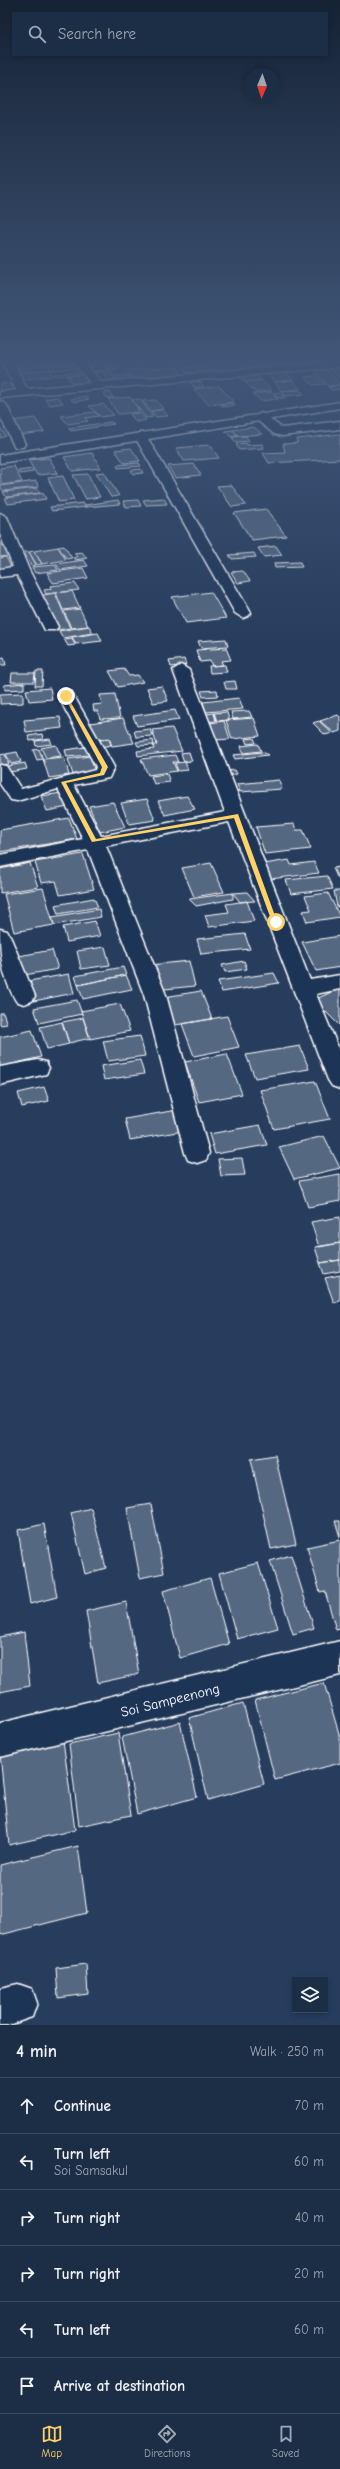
<!DOCTYPE html>
<html lang="en">
<head>
<meta charset="utf-8">
<style>
	:root { --surface:#1c2e46; --page:#25364d; --text:#f1f3f6; --muted:#a0a8b3; --line:#3a4a5f; --accent:#ffd166 }
	body { margin:0; font-family:"Comic Neue",sans-serif; background:var(--page); color:var(--text) }
	.controls { position:absolute; right:12px; bottom:12px; display:grid; overflow:hidden; border-radius:0px; box-shadow:0 2px 6px #0003 }
	.controls button { width:36px; height:36px; display:grid; place-items:center; padding:0; border:0; border-bottom:1px solid var(--line); background:var(--surface); color:var(--text); font:20px sans-serif }
	.compass { position:absolute; left:244px; top:68px; width:36px; height:36px; border-radius:50%; background:var(--surface); box-shadow:0 2px 6px #0003; rotate:182deg }
	.stop { position:absolute; width:12px; height:12px; margin:-9px; border:3px solid #ffd166; border-radius:50%; background:#fff }
	.stop.end { background:#ffd166; border-color:#fff; box-shadow:0 1px 4px #0008 }
	.list { margin:0; padding:0; list-style:none }
	h2 { display:flex; justify-content:space-between; align-items:center; height:52px; margin:0; padding:0 16px; font-size:17px }
	h2 small { font-size:13px; font-weight:400; color:var(--muted) }
	.list li { display:grid; grid-template-columns:26px 1fr auto; gap:12px; align-items:center; box-sizing:border-box; height:56px; padding:0 16px; border-top:1px solid var(--line) }
	.list b { display:block; font-size:15px; white-space:nowrap }
	.list p { margin:0; font-size:13px; white-space:nowrap; color:var(--muted) }
	.list em { font-size:13px; font-style:normal; color:var(--muted) }
	.icon { flex:none; width:22px; height:22px; fill:none; stroke:currentColor; stroke-width:2; stroke-linecap:round; stroke-linejoin:round }
	.map { position:relative; flex:none; width:340px; height:2025px; overflow:hidden }
	.search { position:absolute; background:var(--surface); box-shadow:0 2px 6px #0003; left:12px; right:12px; top:12px; height:44px; display:flex; align-items:center; gap:10px; box-sizing:border-box; padding:0 14px; border-radius:0px; color:var(--muted); font-size:15px }
	.sheet { height:388px; background:var(--surface) }
	nav { display:flex; justify-content:space-around; align-items:center; box-sizing:border-box; height:56px; border-top:1px solid var(--line); background:var(--surface); font-size:11px; color:var(--muted) }
	nav a { display:grid; justify-items:center; gap:2px }
	nav .on { color:var(--accent) }
	.map>svg:first-child { display:block }
	.building { fill:#556781; stroke:#fff }
	.lines { fill:none; stroke-linecap:round; stroke-linejoin:round }
	.minor-casing { stroke:#fff; stroke-width:3 }
	.major-casing { stroke:#fff; stroke-width:3 }
	.minor { fill:#1d3557; fill-rule:evenodd }
	.major { fill:#1d3557; fill-rule:evenodd }
	.route { fill:#ffd166 }
	.labels { text-anchor:middle; stroke-width:3; stroke-linejoin:round; paint-order:stroke }
	.near-street-label { font-size:14px; fill:#fff; stroke:#1d3557 }
</style>
</head>
<body>
<div class="map">
<svg width="340" height="2025" viewBox="0 0 340 2025">
	<rect width="100%" height="100%" fill="#263d5e"/>
	<filter id="ink" filterUnits="userSpaceOnUse"><feTurbulence type="fractalNoise" baseFrequency=".025" numOctaves="2"/><feDisplacementMap in="SourceGraphic" scale="8" xChannelSelector="R" yChannelSelector="G"/><feConvolveMatrix kernelMatrix="1 2 1 2 8 2 1 2 1" color-interpolation-filters="sRGB"/></filter>
	<g filter="url(#ink)">
		<!-- building -->
		<path class="building" d="M30 360H57L60 363 35 366Z
			M60 360H73L74 363 62 364Z
			M109 360 113 364 91 367 86 362Z
			M260 360 264 367 241 368 237 361Z
			M264 360H288L292 365 269 367Z
			M294 360H309L311 363 296 364Z
			M312 360H338L340 363 314 364Z
			M27 361 31 368 13 369 10 363Z
			M232 362 238 369 215 371 209 364Z
			M74 363 78 368 51 370 48 366Z
			M118 365 120 368 108 369 106 367Z
			M207 365 211 371 187 373 183 367Z
			M178 367 182 374 152 376 148 369Z
			M340 368V378L330 369Z
			M49 369 53 376 18 380 14 373Z
			M114 369 115 371 91 373 90 371Z
			M144 369 149 377 132 379 127 370Z
			M327 370 340 385 328 386 315 371Z
			M84 371 85 374 55 376 54 374Z
			M111 373 116 380 109 381 104 374Z
			M286 373 293 380 274 382 268 374Z
			M85 374 91 383 73 385 67 376Z
			M129 375 131 379 117 381 115 376Z
			M257 375 261 380 244 382 240 377Z
			M316 376 325 384 313 385 304 377Z
			M262 380 272 391 255 392 245 382Z
			M293 380 300 389 281 391 275 382Z
			M200 381 204 387H194L190 382Z
			M9 383 13 391 0 392V384Z
			M340 385V389L332 390 328 387Z
			M219 386 234 402 209 405 194 389Z
			M300 390 304 394 286 396 282 391Z
			M110 392 113 398H107L104 393Z
			M270 392 278 399 261 401 253 394Z
			M280 392 285 398H278L273 393Z
			M86 396 89 399 74 402 71 399Z
			M58 397 63 403 50 405 45 399Z
			M130 397 140 412 118 414 108 399Z
			M140 399 153 417 146 418 132 400Z
			M156 400 163 409 150 411 143 401Z
			M233 403 236 405 224 407 221 405Z
			M103 404 114 415 101 417 89 406Z
			M163 410 168 416 156 417 151 411Z
			M95 412 99 416 85 418 88 421 68 424 61 416Z
			M140 413 146 420 136 422 130 414Z
			M35 418 44 432 20 435 11 421Z
			M111 422 114 424 71 431 68 428Z
			M0 427 6 436 0 438Z
			M254 427 262 434 239 436 233 430Z
			M233 430 238 436 231 437 225 431Z
			M340 434V459L269 463 263 453 285 452 283 444 297 443V439Z
			M246 436 249 441 235 442 232 437Z
			M246 443 247 445 262 444 264 448 239 450 236 444Z
			M210 445 219 458 184 461 176 448Z
			M131 448 140 461 124 463 115 450Z
			M92 453 101 468 72 471 64 457Z
			M49 458 58 473 37 475 28 460Z
			M139 463 141 466 118 468 117 465Z
			M194 464 201 475 175 478 168 466Z
			M14 466 22 482 1 485 0 468Z
			M32 469 33 472 20 474 18 471Z
			M141 469 143 473 133 474 131 470Z
			M104 472 119 496 111 497 96 473Z
			M88 474 100 497 86 499 73 475Z
			M63 476 74 500 59 502 48 478Z
			M36 481 39 487 3 491 0 486Z
			M231 485 238 494 246 505 232 507 217 486Z
			M37 488 40 493 6 497 3 492Z
			M43 493 46 499 8 504 5 498Z
			M164 498 167 504 146 505 143 500Z
			M118 500 120 504 86 507 85 505Z
			M138 500 141 506 126 507 123 501Z
			M83 503 86 507 52 511 50 507Z
			M266 509 286 536 252 540 234 513Z
			M0 543H1L8 556 0 557Z
			M64 546 72 558 67 559 58 547Z
			M276 546 282 555 264 557 258 548Z
			M58 547 66 560 42 564 34 551Z
			M34 551 42 564 37 565 29 552Z
			M24 552H29L36 565 31 566Z
			M82 552 87 558 75 560 73 558 77 557 74 553Z
			M254 553 256 557 232 559 229 555Z
			M6 557 12 569 0 571V558Z
			M84 560 88 566 60 570 56 564Z
			M300 562 302 567 275 568 274 563Z
			M55 565 58 570 35 573 32 567Z
			M83 568 88 578 53 583 47 573Z
			M243 571 250 581 238 583 231 572Z
			M75 583 79 590 46 594 44 590 51 589 50 586Z
			M72 591 80 608 63 610 56 593Z
			M211 592 226 618 186 623 172 597Z
			M55 593 70 628 57 630 43 595Z
			M80 609 88 626 71 628 64 611Z
			M89 626 93 633 63 638 59 631Z
			M98 633 102 641 76 644 72 637Z
			M72 638 75 645 68 646 64 639Z
			M226 639 228 646 201 648 198 641Z
			M226 648 231 660 221 661 223 665 212 666 210 661 200 662 196 650Z
			M4 657 6 665H0V658Z
			M184 659 186 665 171 667 169 661Z
			M225 665 227 672 210 673 209 666Z
			M124 669 129 676 138 675 143 682 118 687 109 671Z
			M36 671H43L42 686H35Z
			M12 673H35L34 682H11Z
			M235 681 237 689H226L224 682Z
			M24 683V689L5 690 4 685Z
			M162 686 168 701 153 703 147 688Z
			M50 688 52 699 29 701 26 690Z
			M217 690 218 696 203 697 201 691Z
			M23 693V703L0 704V694Z
			M115 694 120 718 100 719 98 711H94L93 705 102 704 100 695Z
			M239 698 243 709 206 712 203 702Z
			M175 710 179 720 137 726 133 716Z
			M249 711 252 717 233 719 231 712Z
			M227 712 229 720 217 721 214 713Z
			M214 713 216 721 197 723 206 714Z
			M338 715 340 717V731L334 733 320 721Z
			M60 717 62 728 26 732 24 720Z
			M123 718 134 743 112 746 109 738 97 740 90 723Z
			M254 718 260 736 232 739 226 720Z
			M224 721 230 739 216 740 210 723Z
			M319 721 332 733 325 735 313 723Z
			M172 728 182 751 138 756 137 751 154 749 153 745H157L152 730Z
			M150 729 152 736 136 737 134 731Z
			M42 734 43 739 30 741 28 736Z
			M254 738 256 743 247 744 245 739Z
			M50 739 52 744 36 746 35 741Z
			M109 739 111 745 101 747 99 740Z
			M153 740 154 745 138 746 136 742Z
			M258 744 261 751 243 753 241 746Z
			M56 745 61 756 46 758 41 748Z
			M86 747 88 755 67 757 65 750Z
			M39 749 43 759 37 760 33 750Z
			M17 752 21 762 11 764 6 754Z
			M189 752 192 761 184 762 181 753Z
			M263 752 268 755 235 759 233 755Z
			M5 754 9 764 0 765V755Z
			M175 755 178 762H173L177 771 148 775 141 759Z
			M90 756 95 772 73 775 68 759Z
			M64 757 69 775 49 778 43 759Z
			M185 762 188 770 178 771 175 763Z
			M25 763 27 769 4 773 2 767Z
			M235 770 237 774 222 776 220 772Z
			M167 774 170 782 154 784 151 776Z
			M279 780 282 789 240 792 237 784Z
			M62 793 68 807 47 811 41 796Z
			M187 796 195 809 165 815 158 801Z
			M147 799 155 820 129 824 121 803Z
			M113 802 125 827 100 832 89 806Z
			M69 818 77 839 0 852V830Z
			M294 824 296 830H303L311 849 265 854 256 827Z
			M83 854 94 889 60 895 56 881 41 883 35 862Z
			M289 860 291 865 314 862 319 873 270 879 264 864Z
			M30 863 38 887 0 893V869Z
			M211 863 224 892 194 897 182 868Z
			M340 867V877H337L333 868Z
			M327 876 333 889 291 894 286 880Z
			M43 888 54 925 14 932 4 894Z
			M334 891H340V907H337Z
			M247 892 255 901 240 902 233 893Z
			M233 893V899L196 906 189 899Z
			M328 893 340 917 307 922 303 911 311 910 305 896Z
			M94 898 98 907 58 914 55 905Z
			M247 901 254 921 209 927 205 915 229 912 226 904Z
			M99 909 101 917 54 925 52 917Z
			M95 921 100 936 67 942 63 927Z
			M245 934 250 949 201 954 197 939Z
			M340 936V967L316 971 302 942Z
			M105 947 110 965 81 969 77 951Z
			M52 950 58 969 19 976 13 957Z
			M189 961 195 986 155 990 150 965Z
			M244 961 247 969 225 972 222 965Z
			M123 967 126 975 78 985 75 976Z
			M274 973 279 983 222 992 218 981Z
			M69 974 74 993 34 1001 29 981Z
			M126 975 132 989 83 999 78 985Z
			M340 988V1026L314 1000Z
			M201 991 212 1019 175 1025 164 997Z
			M77 1000 82 1014 39 1023 34 1008Z
			M120 1004 130 1031 90 1039 81 1011Z
			M0 1013H3L7 1024 0 1025Z
			M227 1016 239 1047 194 1056 182 1024Z
			M83 1018 90 1038 69 1043 62 1022Z
			M62 1022 69 1044 47 1049 40 1027Z
			M32 1030 41 1057 0 1067V1037Z
			M140 1036 145 1056 108 1061 103 1041Z
			M300 1046 309 1069 255 1078 246 1055Z
			M227 1054 242 1094 199 1102 185 1062Z
			M140 1060 144 1074 104 1080 101 1066Z
			M315 1081 330 1119 274 1129 260 1090Z
			M44 1087 49 1101 22 1107 18 1093Z
			M177 1110 183 1131 130 1140 125 1119Z
			M260 1125 267 1145 215 1154 209 1134Z
			M324 1136 340 1168 294 1179 279 1147Z
			M242 1158 245 1175 221 1176 218 1159Z
			M340 1174V1201L308 1207 299 1181Z
			M340 1217V1243L319 1247 311 1222Z
			M340 1243V1260L320 1263 315 1247Z
			M340 1260V1271L324 1274 320 1263Z
			M340 1275V1301L334 1303 325 1278Z
			M275 1455 296 1544 271 1549 251 1459Z
			M151 1504 164 1573 140 1578 127 1508Z
			M91 1508 106 1568 85 1574 71 1513Z
			M335 1521H340V1537Z
			M44 1524 57 1597 30 1604 18 1530Z
			M340 1540V1629L336 1630 325 1591 320 1592 307 1547Z
			M291 1555 314 1628 293 1634 270 1561Z
			M258 1563 278 1628 237 1639 219 1573Z
			M210 1578 229 1644 180 1658 163 1591Z
			M126 1602 139 1674 98 1683 86 1611Z
			M24 1632 30 1686 0 1692V1637Z
			M324 1683 340 1737V1763L275 1780 255 1700Z
			M243 1703 264 1784 208 1800 189 1718Z
			M180 1722 197 1797 137 1814 122 1737Z
			M118 1733 131 1815 79 1826 69 1744Z
			M63 1740 75 1830 9 1845 0 1754Z
			M78 1846 87 1913 0 1935V1865Z
			M86 1964 88 1994 58 1998 56 1968Z"/>
		<g class="lines">
			<defs>
				<path id="minor" d="M1 360H12L27 389 90 383 72 360H83L101 382 340 361V367L0 398V392L16 390Z
					M0 401 6 404 25 444 23 447H15L13 444 0 416Z
					M261 413 282 428 340 421V429L282 436 274 434 257 420 255 417Z
					M141 433 147 437 251 613 248 616 243 618 235 613 135 437Z
					M0 513 7 517 29 570 58 627 55 630H45L17 575 0 577V569L13 567 0 534Z
					M181 665 189 670 310 980 340 975V989L316 994 340 1052V1089L332 1086 328 1080 229 822 106 846 166 995 209 1153 206 1160 197 1163 188 1160 185 1153 144 995 88 850 0 867V855L83 839 58 789 17 801 11 800 0 784V765L6 766 21 789 95 770 96 767 58 696 60 692H72L74 696 114 767 109 778 74 785 101 836 225 812 173 670Z
					M0 929 7 931 10 936 35 996 32 1001 24 1004 16 1001C2 977 0 957 0 929Z
					M38 1060 46 1062 49 1068 46 1074 0 1085V1067Z
					M340 1641V1675L0 1757V1723Z
					M18 1984 32 1989 37 2003 32 2017 9 2025H0V1988Z"/>
				<path id="major" d="M340 402V408L0 463V455Z"/>
			</defs>
			<!-- minor casing -->
			<use href="#minor" class="minor-casing"/>
			<!-- major casing -->
			<use href="#major" class="major-casing"/>
			<!-- minor -->
			<use href="#minor" class="minor"/>
			<!-- major -->
			<use href="#major" class="major"/>
		</g>
	</g>
	<!-- sky -->
	<linearGradient id="sky" x2="0" y2="1"><stop stop-color="#152234"/><stop offset="0.56" stop-color="#415779"/><stop offset="1" stop-color="#415779" stop-opacity="0"/></linearGradient>
	<rect width="340" height="644" fill="url(#sky)"/>
	<!-- route -->
	<path class="route" d="M66 694 108 767 104 775 66 783 96 839 238 814 278 924 272 922 234 818 92 842 61 782 100 773 102 767 64 696Z"/>
	<g class="labels">
		<!-- near-street labels -->
		<g class="near-street-label">
			<text transform="translate(170 1700) rotate(-14)" y="5">Soi Sampeenong</text>
		</g>
	</g>
</svg>
<div class="controls">
<button><svg class="icon" aria-label="layers" viewBox="0 0 24 24"><path d="M12 4l9 5-9 5-9-5zM3 14l9 5 9-5"/></svg></button>
</div>
<svg class="compass" viewBox="-18 -18 36 36"><path d="M0-13l5 13h-10z" fill="#e53935"/><path d="M0 13l5-13h-10z" fill="#a0a8b3"/></svg>
<div class="stop" style="left:276px;top:922px"></div>
<div class="stop end" style="left:66px;top:696px"></div>
<div class="search"><svg class="icon" aria-label="search" viewBox="0 0 24 24"><circle cx="10" cy="10" r="6"/><path d="M15 15l6 6"/></svg>Search here</div>
</div>
<section class="sheet">
<h2>4 min<small>Walk · 250 m</small></h2>
<ul class="list">
<li><svg class="icon" aria-label="ahead" viewBox="0 0 24 24"><path d="M12 20V5M6 11l6-6 6 6"/></svg><div><b>Continue</b></div><em>70 m</em></li>
<li><svg class="icon" aria-label="left" viewBox="0 0 24 24"><path d="M17 20v-9H6M10 6l-5 5 5 5"/></svg><div><b>Turn left</b><p>Soi Samsakul</p></div><em>60 m</em></li>
<li><svg class="icon" aria-label="right" viewBox="0 0 24 24"><path d="M7 20v-9h11M14 6l5 5-5 5"/></svg><div><b>Turn right</b></div><em>40 m</em></li>
<li><svg class="icon" aria-label="right" viewBox="0 0 24 24"><path d="M7 20v-9h11M14 6l5 5-5 5"/></svg><div><b>Turn right</b></div><em>20 m</em></li>
<li><svg class="icon" aria-label="left" viewBox="0 0 24 24"><path d="M17 20v-9H6M10 6l-5 5 5 5"/></svg><div><b>Turn left</b></div><em>60 m</em></li>
<li><svg class="icon" aria-label="arrive" viewBox="0 0 24 24"><path d="M6 21V4h12l-3 4 3 4H6"/></svg><div><b>Arrive at destination</b></div></li>
</ul>
</section>
<nav>
<a class="on"><svg class="icon" aria-label="map" viewBox="0 0 24 24"><path d="M3 6l6-2 6 2 6-2v14l-6 2-6-2-6 2zM9 4v14M15 6v14"/></svg>Map</a>
<a><svg class="icon" aria-label="directions" viewBox="0 0 24 24"><path d="M12 3l9 9-9 9-9-9zM9 14v-3h6M13 9l2 2-2 2"/></svg>Directions</a>
<a><svg class="icon" aria-label="saved" viewBox="0 0 24 24"><path d="M7 4h10v16l-5-4-5 4z"/></svg>Saved</a>
</nav>
</body>
</html>
